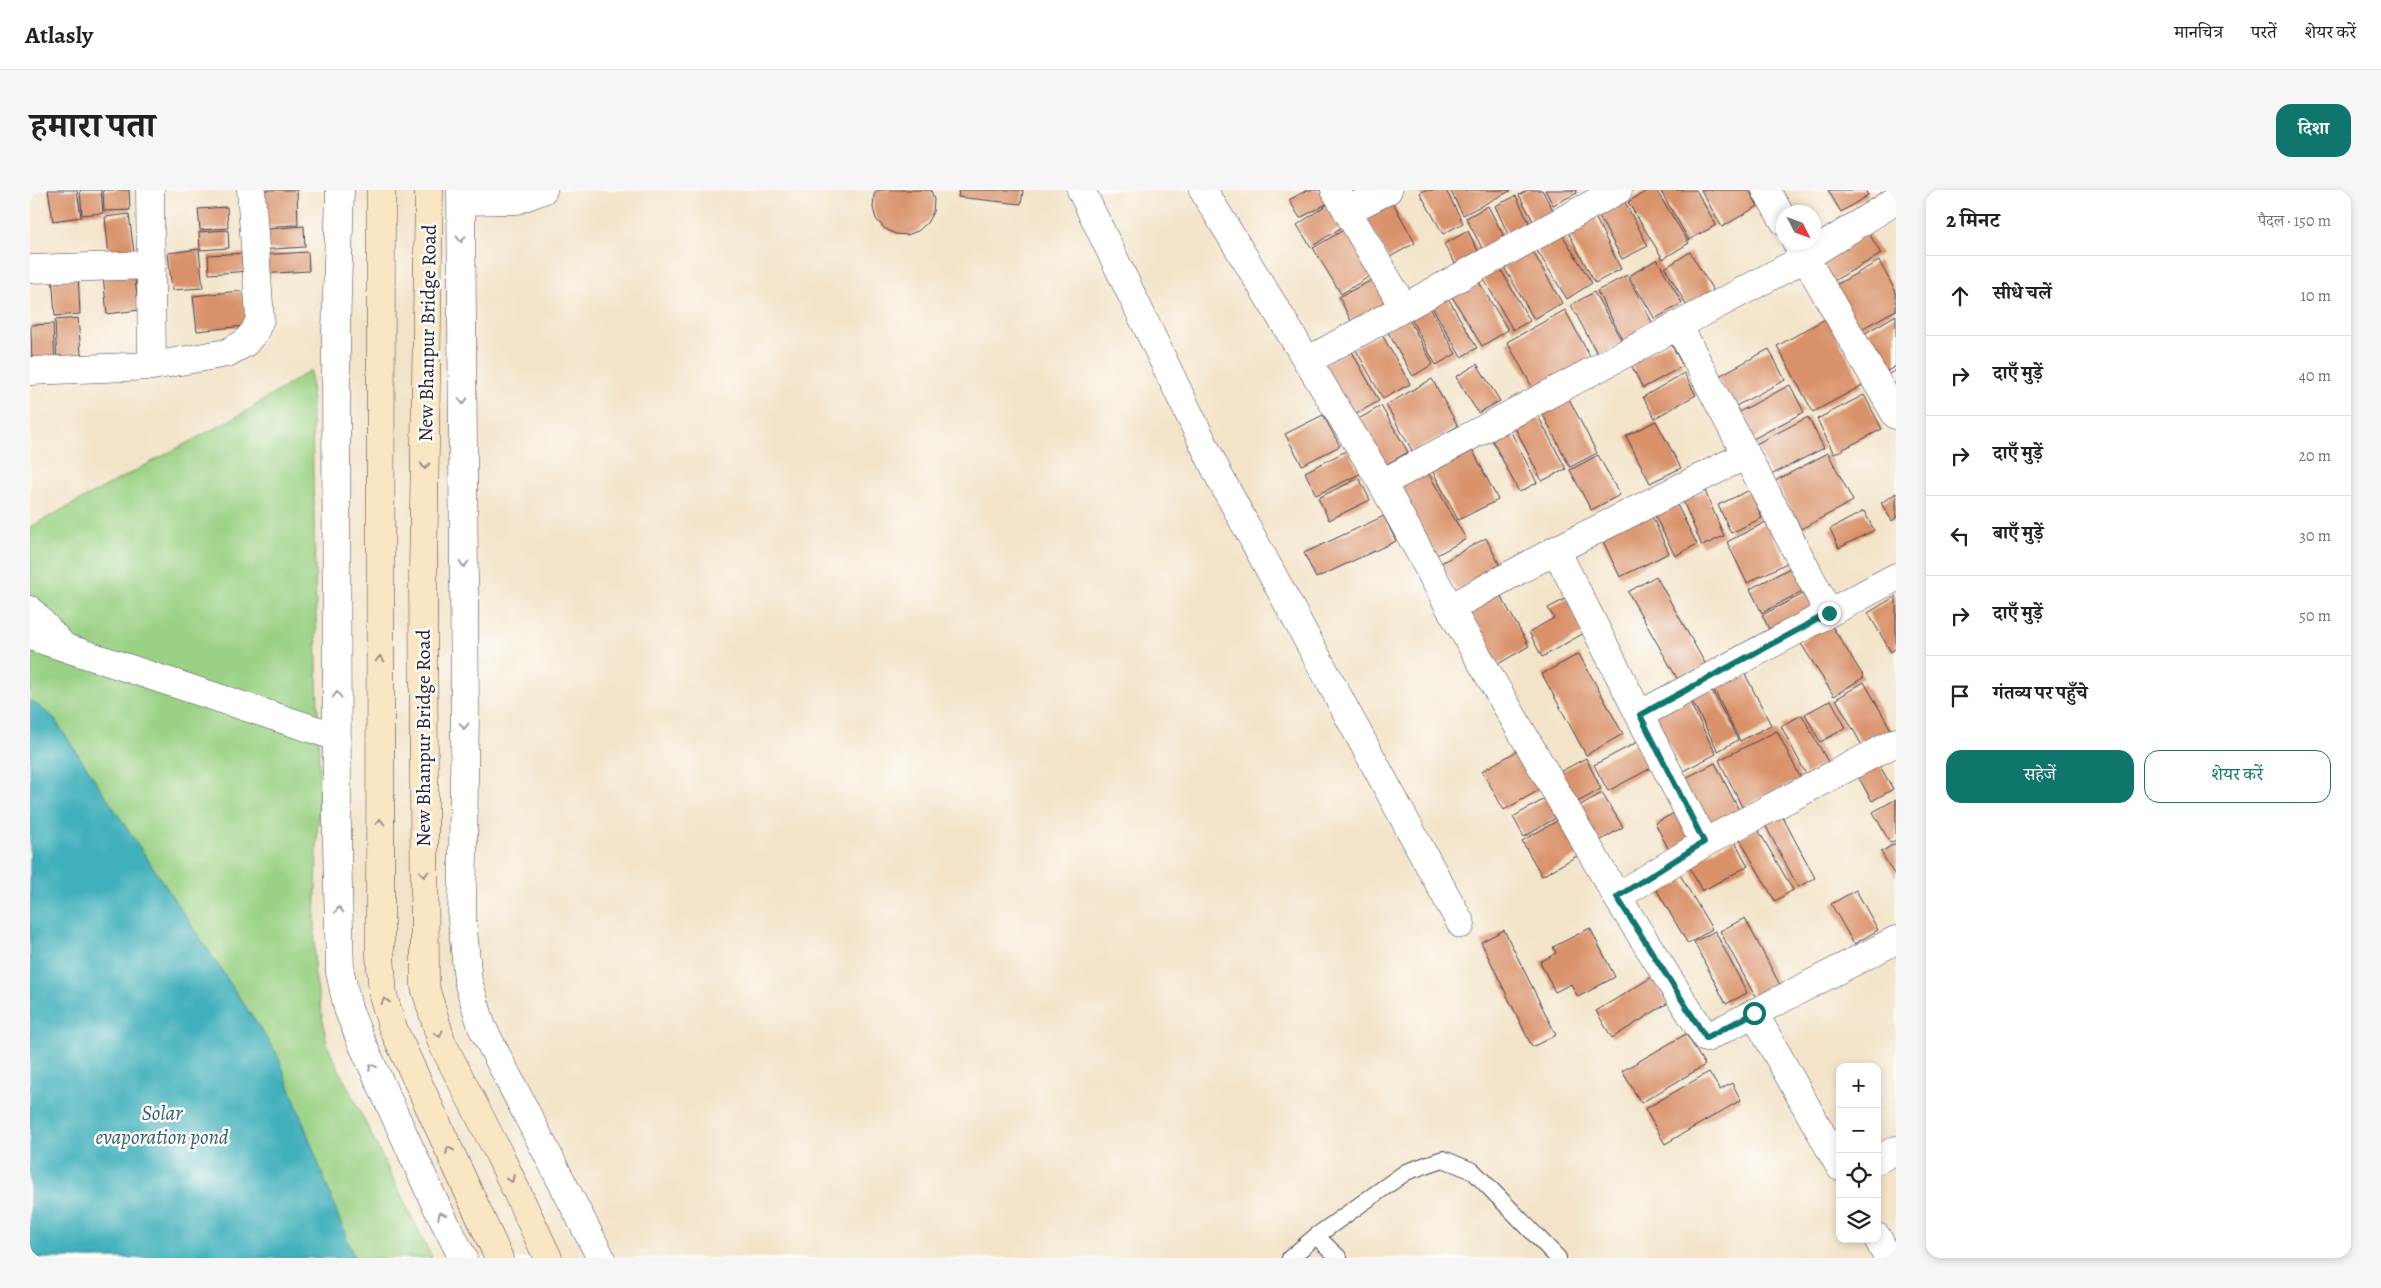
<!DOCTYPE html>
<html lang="hi">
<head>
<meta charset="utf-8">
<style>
	:root { --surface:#fff; --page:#f6f6f6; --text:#202124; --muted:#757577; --line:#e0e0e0; --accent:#0f766e }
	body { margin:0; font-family:Alegreya,"Noto Serif Devanagari",serif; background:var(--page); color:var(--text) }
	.controls { position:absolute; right:15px; bottom:15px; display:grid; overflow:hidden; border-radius:10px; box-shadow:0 2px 8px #0003 }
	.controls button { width:45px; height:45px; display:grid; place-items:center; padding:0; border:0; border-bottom:1px solid var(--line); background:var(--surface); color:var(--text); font:25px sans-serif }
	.compass { position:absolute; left:1746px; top:15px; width:45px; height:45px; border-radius:50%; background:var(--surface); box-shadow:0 2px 8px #0003; rotate:132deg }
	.stop { position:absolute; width:15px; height:15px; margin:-11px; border:4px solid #0f766e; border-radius:50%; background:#fff }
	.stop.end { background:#0f766e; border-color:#fff; box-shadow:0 1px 5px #0008 }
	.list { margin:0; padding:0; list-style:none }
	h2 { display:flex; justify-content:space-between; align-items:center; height:65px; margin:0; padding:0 20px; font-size:21px }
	h2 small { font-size:16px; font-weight:400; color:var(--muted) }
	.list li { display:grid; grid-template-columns:32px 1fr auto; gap:15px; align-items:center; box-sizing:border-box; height:80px; padding:0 20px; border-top:1px solid var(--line) }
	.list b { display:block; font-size:19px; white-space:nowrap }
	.list em { font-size:16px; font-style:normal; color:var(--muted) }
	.actions { display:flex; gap:10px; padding:15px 20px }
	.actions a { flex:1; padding:11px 0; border:1px solid var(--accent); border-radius:15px; text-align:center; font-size:18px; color:var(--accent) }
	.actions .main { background:var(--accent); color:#fff }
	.icon { flex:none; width:28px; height:28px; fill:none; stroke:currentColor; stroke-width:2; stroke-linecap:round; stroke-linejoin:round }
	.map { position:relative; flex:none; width:1866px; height:1068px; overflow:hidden; border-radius:15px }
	header { display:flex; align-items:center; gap:30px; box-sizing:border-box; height:70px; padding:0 25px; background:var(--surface); border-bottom:1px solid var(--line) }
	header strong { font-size:24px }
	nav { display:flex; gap:28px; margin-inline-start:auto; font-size:18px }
	.intro { display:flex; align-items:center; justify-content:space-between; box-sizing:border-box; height:120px; padding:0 30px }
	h1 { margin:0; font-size:35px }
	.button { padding:12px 22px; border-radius:15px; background:var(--accent); color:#fff; font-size:18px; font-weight:700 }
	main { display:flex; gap:30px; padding:0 30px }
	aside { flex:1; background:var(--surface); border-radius:15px; box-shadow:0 2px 8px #0003 }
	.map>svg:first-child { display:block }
	.green { fill:#9ad184; stroke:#5e7a60 }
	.water { fill:#40b0bc; stroke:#31697c }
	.building { fill:#d99169 }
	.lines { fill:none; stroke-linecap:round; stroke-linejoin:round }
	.lane-casing { stroke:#413f50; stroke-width:18 }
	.street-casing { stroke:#413f50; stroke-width:29 }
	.secondary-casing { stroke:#413f50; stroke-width:29 }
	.lane { stroke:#fff; stroke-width:16 }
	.street { stroke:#fff; stroke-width:28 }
	.secondary { stroke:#fbe6c4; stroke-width:28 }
	.oneway { stroke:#9c9ca7 }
	.oneway2 { stroke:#998e86 }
	.route { stroke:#0f766e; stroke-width:6 }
	.labels { text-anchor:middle; stroke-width:5; stroke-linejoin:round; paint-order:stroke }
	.street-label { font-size:20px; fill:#22223b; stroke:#fdfcf7 }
	.water-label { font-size:21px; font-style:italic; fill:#306275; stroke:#fdfcf7 }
</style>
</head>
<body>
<header>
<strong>Atlasly</strong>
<nav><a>मानचित्र</a><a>परतें</a><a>शेयर करें</a></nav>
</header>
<div class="intro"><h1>हमारा पता</h1><a class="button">दिशा</a></div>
<main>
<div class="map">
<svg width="1866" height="1068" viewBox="0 0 1866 1068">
	<rect width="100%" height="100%" fill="#fdfcf7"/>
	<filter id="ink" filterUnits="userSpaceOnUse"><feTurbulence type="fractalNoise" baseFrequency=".02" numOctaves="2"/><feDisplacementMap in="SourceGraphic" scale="10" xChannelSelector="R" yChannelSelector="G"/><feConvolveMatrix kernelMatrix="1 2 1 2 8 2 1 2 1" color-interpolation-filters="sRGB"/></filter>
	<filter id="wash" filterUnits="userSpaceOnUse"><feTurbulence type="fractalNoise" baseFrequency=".0096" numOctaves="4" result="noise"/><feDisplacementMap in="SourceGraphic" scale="20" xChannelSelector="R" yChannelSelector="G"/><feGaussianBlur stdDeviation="1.12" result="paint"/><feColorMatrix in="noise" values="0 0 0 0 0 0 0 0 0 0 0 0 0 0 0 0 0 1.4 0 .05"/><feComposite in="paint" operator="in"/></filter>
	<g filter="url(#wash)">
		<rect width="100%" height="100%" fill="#f3e4c9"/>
		<!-- green -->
		<path class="green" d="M281 180 289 575 284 780 297 855 402 1068H324L247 864 23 527 0 510V337L215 222Z"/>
		<!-- water -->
		<path class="water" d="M0 510 23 527 247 864 324 1068H0Z"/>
		<g id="blocks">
			<!-- building -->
			<path class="building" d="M18 0H47L51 27 23 31Z
				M50 0H71L73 23 52 25Z
				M73 0H99L100 20 74 21Z
				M225 0H267L268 35 227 37Z
				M847 0H901L904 10 903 22 897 33 888 41 877 45 865 44 854 38 846 29 843 18 844 5Z
				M929 0H993L991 14 928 7Z
				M1277 0H1296L1302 11 1270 28 1259 10Z
				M1395 0H1416L1433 33 1413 44 1390 3Z
				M1420 0H1482L1433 25Z
				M1498 0H1512L1528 29 1508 40 1489 5Z
				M1515 0H1546L1547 3 1523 15Z
				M1618 0H1626L1659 53 1633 69 1598 12Z
				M1630 0H1666L1686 35 1659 50Z
				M1671 0H1719L1728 16 1692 37Z
				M1798 0H1835L1838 5 1811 22Z
				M1486 6 1504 43 1482 53 1465 16Z
				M1360 7 1385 53 1358 68 1333 21Z
				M1301 12 1315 35 1281 57 1267 35Z
				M1595 12 1618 56 1592 69 1569 26Z
				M1458 16 1480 58 1458 69 1436 28Z
				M197 17 198 38 170 40 168 19Z
				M99 24 104 63 79 67 75 27Z
				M1565 27 1591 79 1565 93 1538 42Z
				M274 36 275 57 228 60 227 40Z
				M1317 38 1345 83 1311 104 1283 58Z
				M1836 38 1851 64 1800 93 1785 68Z
				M198 40 199 58 170 60 169 42Z
				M1438 41 1453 71 1430 82 1414 54Z
				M1531 43 1562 93 1537 109 1506 59Z
				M169 59 173 98 142 100 138 63Z
				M1502 60 1532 113 1504 129 1474 77Z
				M278 62 279 81 229 84 228 65Z
				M1660 62 1687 107 1661 123 1635 78Z
				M218 63 219 81 179 84 178 65Z
				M1627 69 1652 113 1625 129 1599 86Z
				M1849 71 1866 102V120L1826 142 1802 97Z
				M1470 78 1500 131 1483 140 1453 88Z
				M104 82 109 120 77 124 73 86Z
				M48 83 50 124 25 126 22 84Z
				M1597 85 1625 138 1595 154 1567 101Z
				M1346 88 1361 117 1324 137 1309 107Z
				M1447 89 1478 140 1452 156 1421 105Z
				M219 100 223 135 167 141 163 106Z
				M1564 102 1593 153 1569 167 1541 115Z
				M1418 108 1447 158 1431 167 1402 117Z
				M1399 116 1426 164 1406 175 1380 127Z
				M1535 120 1562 170 1505 202 1477 152Z
				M1866 125V176L1854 183 1832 145Z
				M48 128 52 175 27 176 25 130Z
				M1378 128 1403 174 1383 186 1356 139Z
				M1797 128 1833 195 1783 222 1747 156Z
				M23 134 25 177 2 178 1 135Z
				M1351 143 1380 194 1353 209 1325 158Z
				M1640 152 1653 176 1613 198 1600 173Z
				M1739 159 1755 190 1704 217 1687 187Z
				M1321 160 1349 211 1319 228 1290 176Z
				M1447 174 1470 211 1448 223 1426 187Z
				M1866 180V201L1857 185Z
				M1654 183 1666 205 1625 228 1613 207Z
				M1402 189 1428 236 1383 262 1356 215Z
				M1760 195 1774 222 1721 250 1707 223Z
				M1537 205 1567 263 1540 277 1510 219Z
				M1834 205 1852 239 1804 264 1787 229Z
				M1351 216 1378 262 1352 277 1325 231Z
				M1506 222 1536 279 1512 291 1483 234Z
				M1293 225 1310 256 1272 275 1255 244Z
				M1778 227 1794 258 1741 285 1726 254Z
				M1626 231 1651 278 1620 293 1596 246Z
				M1478 236 1507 293 1489 302 1460 246Z
				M1440 255 1468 310 1428 330 1400 276Z
				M1318 260 1330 284 1286 305 1275 282Z
				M1798 263 1823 311 1771 339 1745 291Z
				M1568 265 1590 305 1561 320 1540 280Z
				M1396 279 1436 349 1403 367 1364 297Z
				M1329 288 1340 310 1299 330 1288 308Z
				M1720 300 1732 328 1701 343 1688 315Z
				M1675 301 1694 346 1672 356 1653 311Z
				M1866 303V328L1862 331 1851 313Z
				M1643 307 1667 354 1645 366 1621 318Z
				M1619 320 1639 363 1590 387 1569 343Z
				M1834 321 1844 340 1809 358 1800 339Z
				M1354 326 1366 351 1286 388 1274 363Z
				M1736 332 1757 373 1717 393 1697 352Z
				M1456 348 1470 376 1426 400 1411 373Z
				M1766 375 1778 398 1732 423 1720 399Z
				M1626 386 1676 475 1648 490 1598 402Z
				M1468 401 1499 456 1463 477 1432 421Z
				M1777 402 1786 422 1742 445 1732 425Z
				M1543 405 1561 439 1512 467 1499 442 1524 428 1518 418Z
				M1866 406V458L1861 462 1838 423Z
				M1800 433 1834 487 1804 506 1770 452Z
				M1549 464 1593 544 1556 565 1512 484Z
				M1713 480 1741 535 1710 551 1682 496Z
				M1834 492 1863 543 1834 559 1806 509Z
				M1680 497 1708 550 1688 561 1660 507Z
				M1656 505 1686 564 1653 581 1622 522Z
				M1801 510 1816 538 1790 552 1775 524Z
				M1772 525 1798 572 1776 584 1751 536Z
				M1747 541 1771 589 1712 617 1689 570Z
				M1613 549 1627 575 1578 601 1564 575Z
				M1489 560 1511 599 1474 620 1452 581Z
				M1556 568 1571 599 1537 618 1520 587Z
				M1846 569 1863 599 1842 611 1825 581Z
				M1685 573 1710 622 1673 641 1648 592Z
				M1572 603 1593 637 1563 655 1542 620Z
				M1518 607 1529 626 1494 647 1483 627Z
				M1866 609V650L1860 653 1843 622Z
				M1652 619 1667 648 1640 662 1625 633Z
				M1750 622 1785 688 1768 697 1733 631Z
				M1532 628 1552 663 1512 686 1492 651Z
				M1727 638 1763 700 1745 711 1709 648Z
				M1704 650 1718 676 1672 701 1658 674Z
				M1866 653V687L1851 662Z
				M1646 678 1682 739 1658 754 1622 692Z
				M1826 700 1848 740 1824 754 1801 714Z
				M1715 728 1750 795 1726 808 1690 741Z
				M1560 738 1585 787 1548 807 1541 794 1525 802 1510 772 1526 763 1523 757Z
				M1474 740 1526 845 1502 857 1451 752Z
				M1685 741 1717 803 1696 814 1664 752Z
				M1622 787 1638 813 1582 848 1566 821Z
				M1656 844 1675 875 1611 913 1592 881Z
				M1679 882 1690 900 1702 893 1711 910 1635 954 1615 919Z"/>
		</g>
	</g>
	<g filter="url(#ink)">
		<use href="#blocks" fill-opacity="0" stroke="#413f50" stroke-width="1"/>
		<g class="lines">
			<defs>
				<path id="lane" d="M1286 1046 1309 1068
					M1260 1068 1286 1046 1376 982 1413 969 1443 981 1528 1068"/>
				<path id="street" d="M120 0 122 176
					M310 0 306 143 307 654 310 782 318 819 331 851 403 1009 433 1068
					M431 0 435 522 432 729 438 791 452 837 571 1068
					M1051 0 1189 286 1431 734
					M1173 0 1352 293 1420 418 1587 707 1676 848 1866 750
					M1305 0 1374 118
					M1736 0 1754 31
					M431 11 487 10 513 0
					M1317 21 1358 0
					M1766 52 1866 225
					M0 79 122 75
					M1648 135 1799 423
					M1277 171 1588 0
					M0 181 122 176 197 163 215 153 225 141 230 129 221 0
					M1352 293 1775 68 1866 10
					M1526 360 1674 653
					M1420 418 1526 360 1716 265
					M0 420 33 456
					M0 446 307 547
					M1609 525 1866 387
					M1587 707 1674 653 1866 552
					M1724 823 1810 977
					M1847 970 1866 960
					M1847 1047 1858 1068"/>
				<path id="secondary" d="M351 0 350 766 353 805 362 836 469 1068
					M399 0 393 383 395 797 412 853 470 966 518 1068"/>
			</defs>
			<!-- lane casing -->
			<use href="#lane" class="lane-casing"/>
			<!-- street casing -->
			<use href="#street" class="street-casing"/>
			<!-- secondary casing -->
			<use href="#secondary" class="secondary-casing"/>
			<!-- lane -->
			<use href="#lane" class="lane"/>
			<!-- street -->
			<use href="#street" class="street"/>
			<!-- secondary -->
			<use href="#secondary" class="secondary"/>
		</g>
		<!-- one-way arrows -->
		<defs><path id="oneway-chevron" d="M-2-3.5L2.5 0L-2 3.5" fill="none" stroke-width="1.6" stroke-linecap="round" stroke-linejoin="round" transform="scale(1.25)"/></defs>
		<g class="oneway">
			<use href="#oneway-chevron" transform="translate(431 49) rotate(89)"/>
			<use href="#oneway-chevron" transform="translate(433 211) rotate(89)"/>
			<use href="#oneway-chevron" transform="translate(434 374) rotate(90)"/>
			<use href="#oneway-chevron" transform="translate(307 505) rotate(-90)"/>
			<use href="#oneway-chevron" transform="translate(434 536) rotate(91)"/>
			<use href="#oneway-chevron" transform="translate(309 720) rotate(-91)"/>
			<use href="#oneway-chevron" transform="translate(342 877) rotate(-115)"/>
			<use href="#oneway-chevron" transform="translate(411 1025) rotate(-117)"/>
		</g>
		<g class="oneway2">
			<use href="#oneway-chevron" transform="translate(395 276) rotate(91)"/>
			<use href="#oneway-chevron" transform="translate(350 469) rotate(-90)"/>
			<use href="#oneway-chevron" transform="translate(350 632) rotate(-90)"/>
			<use href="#oneway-chevron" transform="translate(394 684) rotate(90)"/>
			<use href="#oneway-chevron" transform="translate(355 811) rotate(-104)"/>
			<use href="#oneway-chevron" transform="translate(409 844) rotate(73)"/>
			<use href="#oneway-chevron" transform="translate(419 960) rotate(-115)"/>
			<use href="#oneway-chevron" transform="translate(481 989) rotate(65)"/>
		</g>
	</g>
	<g class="lines" filter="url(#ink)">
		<!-- route -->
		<path class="route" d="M1724 823 1676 848 1587 707 1674 652 1610 525 1799 423"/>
	</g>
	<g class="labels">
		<!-- street labels -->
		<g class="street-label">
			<text transform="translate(397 143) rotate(-89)" y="7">New Bhanpur Bridge Road</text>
			<text transform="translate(393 548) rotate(-90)" y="7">New Bhanpur Bridge Road</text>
		</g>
		<!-- water labels -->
		<g class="water-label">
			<text x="132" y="930">Solar<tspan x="132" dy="24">evaporation pond</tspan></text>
		</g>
	</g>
</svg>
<div class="controls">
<button>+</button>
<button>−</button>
<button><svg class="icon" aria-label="locate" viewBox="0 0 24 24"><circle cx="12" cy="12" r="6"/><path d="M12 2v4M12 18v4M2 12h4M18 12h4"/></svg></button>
<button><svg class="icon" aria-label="layers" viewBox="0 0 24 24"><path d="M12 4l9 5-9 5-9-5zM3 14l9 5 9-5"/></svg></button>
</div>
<svg class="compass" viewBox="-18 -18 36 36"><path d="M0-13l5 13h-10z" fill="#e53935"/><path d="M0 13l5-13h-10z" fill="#757577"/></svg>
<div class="stop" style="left:1724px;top:823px"></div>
<div class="stop end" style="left:1799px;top:423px"></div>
</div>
<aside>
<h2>2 मिनट<small>पैदल · 150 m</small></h2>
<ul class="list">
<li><svg class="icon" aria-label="ahead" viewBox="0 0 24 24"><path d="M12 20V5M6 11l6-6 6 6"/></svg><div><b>सीधे चलें</b></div><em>10 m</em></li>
<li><svg class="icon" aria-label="right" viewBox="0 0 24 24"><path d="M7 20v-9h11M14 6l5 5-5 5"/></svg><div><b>दाएँ मुड़ें</b></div><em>40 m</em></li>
<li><svg class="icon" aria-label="right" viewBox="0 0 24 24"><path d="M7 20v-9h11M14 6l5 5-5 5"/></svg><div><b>दाएँ मुड़ें</b></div><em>20 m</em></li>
<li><svg class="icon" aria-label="left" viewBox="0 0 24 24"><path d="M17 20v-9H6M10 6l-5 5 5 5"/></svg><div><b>बाएँ मुड़ें</b></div><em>30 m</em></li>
<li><svg class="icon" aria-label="right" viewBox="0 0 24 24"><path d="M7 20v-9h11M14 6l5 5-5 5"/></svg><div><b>दाएँ मुड़ें</b></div><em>50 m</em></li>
<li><svg class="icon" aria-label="arrive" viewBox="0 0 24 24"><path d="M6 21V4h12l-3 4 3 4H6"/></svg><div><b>गंतव्य पर पहुँचे</b></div></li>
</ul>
<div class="actions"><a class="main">सहेजें</a><a>शेयर करें</a></div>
</aside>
</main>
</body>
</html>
